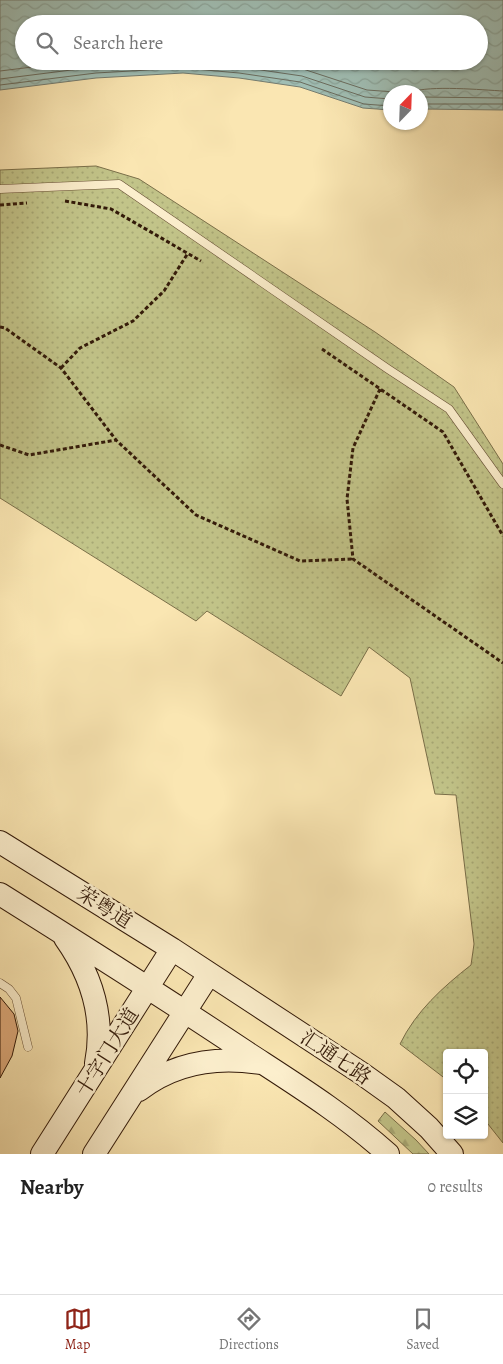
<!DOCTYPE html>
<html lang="en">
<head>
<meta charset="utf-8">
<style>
	:root { --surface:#fff; --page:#f2f2f2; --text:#222; --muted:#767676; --line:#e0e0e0; --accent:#8f2418 }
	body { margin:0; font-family:Alegreya,"Noto Serif SC",serif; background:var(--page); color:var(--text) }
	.controls { position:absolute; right:15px; bottom:15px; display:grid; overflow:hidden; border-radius:5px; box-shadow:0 1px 4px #0004 }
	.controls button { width:45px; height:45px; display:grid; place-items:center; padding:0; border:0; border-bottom:1px solid var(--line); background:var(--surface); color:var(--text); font:25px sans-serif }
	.compass { position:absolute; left:383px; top:85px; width:45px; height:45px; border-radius:50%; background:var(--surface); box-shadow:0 1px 4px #0004; rotate:23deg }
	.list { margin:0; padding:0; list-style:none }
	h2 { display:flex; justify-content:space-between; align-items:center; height:65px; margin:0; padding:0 20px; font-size:21px }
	h2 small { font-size:16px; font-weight:400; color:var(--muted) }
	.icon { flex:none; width:28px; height:28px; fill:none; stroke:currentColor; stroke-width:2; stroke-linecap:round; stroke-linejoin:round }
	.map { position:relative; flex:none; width:503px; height:1154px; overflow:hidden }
	.search { position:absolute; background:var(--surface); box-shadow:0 1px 4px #0004; left:15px; right:15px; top:15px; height:55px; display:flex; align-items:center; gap:12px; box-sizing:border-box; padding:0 18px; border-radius:28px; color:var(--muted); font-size:19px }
	.sheet { height:140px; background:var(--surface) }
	nav { display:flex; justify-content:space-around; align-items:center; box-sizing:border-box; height:70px; border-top:1px solid var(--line); background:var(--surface); font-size:14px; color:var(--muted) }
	nav a { display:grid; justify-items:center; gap:2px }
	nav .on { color:var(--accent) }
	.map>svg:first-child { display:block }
	.forest { fill:url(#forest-firs); stroke:#7a6f49 }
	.park { fill:url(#park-dots); stroke:#7a6f49 }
	.water { fill:url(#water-waves); stroke:#747c70; fill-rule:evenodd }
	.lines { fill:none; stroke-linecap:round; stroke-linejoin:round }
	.shore { stroke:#6a6c5e; stroke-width:1 }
	.building { fill:#deab7c; stroke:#331a09 }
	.lane-casing { stroke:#654d33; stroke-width:9 }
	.secondary-casing { stroke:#331a09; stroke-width:24 }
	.path { stroke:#331a09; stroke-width:3; stroke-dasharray:4 2.5; stroke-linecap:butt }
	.lane { stroke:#fcefcd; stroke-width:8 }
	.secondary { stroke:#fcefcd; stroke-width:22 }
	.labels { text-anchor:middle; stroke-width:5; stroke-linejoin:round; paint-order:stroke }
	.street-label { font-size:20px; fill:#331a09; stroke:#fcefcd }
</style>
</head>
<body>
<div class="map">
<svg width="503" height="1154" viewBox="0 0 503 1154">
	<defs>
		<pattern id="forest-firs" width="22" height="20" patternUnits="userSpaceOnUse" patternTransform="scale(1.25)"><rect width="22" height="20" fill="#c2c489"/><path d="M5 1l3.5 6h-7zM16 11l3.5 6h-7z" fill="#a7a875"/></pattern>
		<pattern id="park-dots" width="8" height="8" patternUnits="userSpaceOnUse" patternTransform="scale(1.25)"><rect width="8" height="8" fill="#c2c489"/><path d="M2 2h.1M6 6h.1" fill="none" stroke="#a7a875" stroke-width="1.8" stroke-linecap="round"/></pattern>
		<pattern id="water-waves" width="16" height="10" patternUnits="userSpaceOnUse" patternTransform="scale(1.25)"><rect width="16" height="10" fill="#a0beb4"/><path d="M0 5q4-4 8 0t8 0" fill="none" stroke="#8aa399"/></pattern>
	</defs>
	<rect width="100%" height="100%" fill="#fae6b2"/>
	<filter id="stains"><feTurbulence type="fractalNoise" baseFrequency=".004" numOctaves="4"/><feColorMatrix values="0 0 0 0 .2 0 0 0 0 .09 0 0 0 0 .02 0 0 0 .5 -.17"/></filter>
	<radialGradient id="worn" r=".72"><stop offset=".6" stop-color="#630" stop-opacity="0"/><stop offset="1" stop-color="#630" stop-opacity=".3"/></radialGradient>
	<!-- forest -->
	<path class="forest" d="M385 1112 416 1140 429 1154H413L378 1121Z"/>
	<!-- park -->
	<path class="park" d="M96 166 139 179 375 332 454 387 503 464V1143L484 1119V1053H447V1080L400 1044C416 1011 443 987 471 965L474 944 456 795 435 794 410 678 369 647 341 696 207 611 196 621 0 498V170Z"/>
	<!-- water -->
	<path class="water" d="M0 0H503V110L421 109 420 92H390V110L363 108 300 87 239 78 183 73 96 78 0 90ZM24 24H479V61H24Z"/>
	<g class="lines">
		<!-- shore -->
		<path class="shore" d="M251 61 303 69 367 90 395 92
			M0 71 81 61
			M0 79 95 67 184 62 240 67 302 76 365 97 390 99
			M0 85 96 73 183 68 239 73 300 82 364 104 390 106
			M412 92C429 85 483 90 503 91
			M420 97 503 98
			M420 104H503"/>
	</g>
	<!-- building -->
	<path class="building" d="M0 997 14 1014 18 1031 12 1056 0 1078Z"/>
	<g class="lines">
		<defs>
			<path id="lane" d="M0 189 119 184 388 369 449 409 503 484
				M0 983 9 989 16 998 28 1047"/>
			<path id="secondary" d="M0 842 172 949 361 1073 396 1098 429 1128 452 1154
				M0 894C83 946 165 998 246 1052 295 1084 345 1115 388 1154
				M65 938C92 976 105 1017 96 1063
				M139 1090C174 1063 216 1056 260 1063
				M42 1154 172 949
				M94 1154 209 974"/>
		</defs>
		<!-- lane casing -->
		<use href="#lane" class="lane-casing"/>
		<!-- secondary casing -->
		<use href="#secondary" class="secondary-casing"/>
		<!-- path -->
		<path class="path" d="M65 201 111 209 201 261
			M0 205 27 203
			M0 327 5 328 61 368 116 440 196 515 300 561 353 559
			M322 349 443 432 503 536
			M61 368 80 348 133 321 164 291 188 253
			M380 389 353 448 347 499 353 559 503 663
			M0 445 29 455 116 440"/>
		<!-- lane -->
		<use href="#lane" class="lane"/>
		<!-- secondary -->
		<use href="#secondary" class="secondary"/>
	</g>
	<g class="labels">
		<!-- street labels -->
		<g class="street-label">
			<text transform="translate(105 907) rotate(32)" y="7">荣粤道</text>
			<text transform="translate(107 1052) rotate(-58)" y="7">十字门大道</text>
			<text transform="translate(336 1057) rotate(34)" y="7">汇通七路</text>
		</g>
	</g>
	<rect width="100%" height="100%" filter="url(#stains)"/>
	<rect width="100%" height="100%" fill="url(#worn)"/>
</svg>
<div class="controls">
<button><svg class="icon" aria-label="locate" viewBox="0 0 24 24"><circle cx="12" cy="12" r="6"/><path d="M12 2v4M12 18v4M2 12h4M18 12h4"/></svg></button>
<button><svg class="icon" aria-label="layers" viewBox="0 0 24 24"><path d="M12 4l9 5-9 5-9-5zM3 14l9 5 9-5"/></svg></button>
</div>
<svg class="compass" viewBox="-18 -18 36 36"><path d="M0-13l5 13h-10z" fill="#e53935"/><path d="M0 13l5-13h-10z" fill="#767676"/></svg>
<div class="search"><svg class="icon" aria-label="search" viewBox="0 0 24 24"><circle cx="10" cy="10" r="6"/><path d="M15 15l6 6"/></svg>Search here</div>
</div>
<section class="sheet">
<h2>Nearby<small>0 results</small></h2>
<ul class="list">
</ul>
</section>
<nav>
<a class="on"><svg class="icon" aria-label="map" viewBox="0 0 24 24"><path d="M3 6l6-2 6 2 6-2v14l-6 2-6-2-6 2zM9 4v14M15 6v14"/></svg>Map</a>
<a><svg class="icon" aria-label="directions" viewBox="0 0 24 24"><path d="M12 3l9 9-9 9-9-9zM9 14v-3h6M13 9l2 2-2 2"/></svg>Directions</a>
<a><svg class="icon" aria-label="saved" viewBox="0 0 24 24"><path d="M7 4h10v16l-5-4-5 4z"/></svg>Saved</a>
</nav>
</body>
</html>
